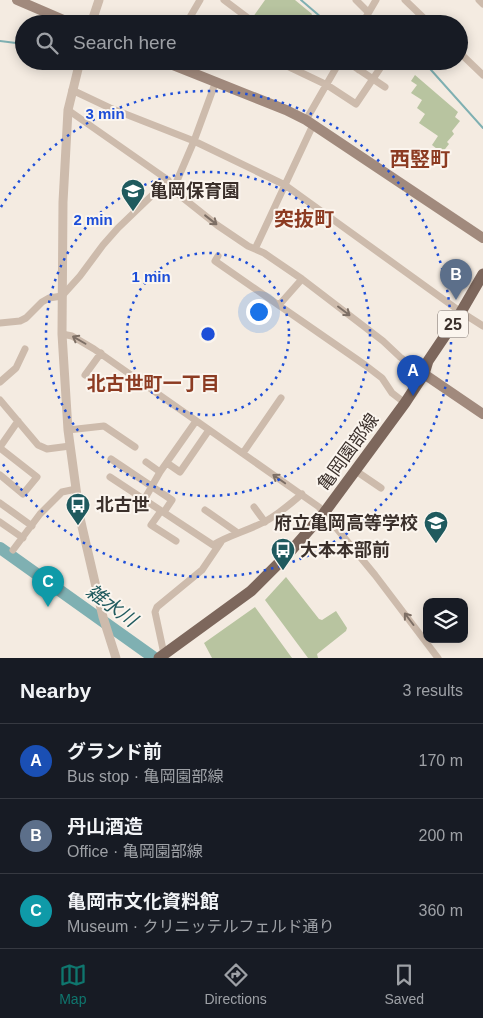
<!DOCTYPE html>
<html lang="en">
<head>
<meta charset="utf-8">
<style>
	:root { --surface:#171b24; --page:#242831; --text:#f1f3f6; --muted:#9ea1a6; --line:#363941; --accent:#0f766e }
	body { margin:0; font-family:Helvetica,"Noto Sans JP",sans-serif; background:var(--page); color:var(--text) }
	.controls { position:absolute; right:15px; bottom:15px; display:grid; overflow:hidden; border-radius:10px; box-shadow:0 2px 12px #0003 }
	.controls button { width:45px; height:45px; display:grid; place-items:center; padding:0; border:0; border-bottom:1px solid var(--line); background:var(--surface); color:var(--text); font:25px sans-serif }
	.you { position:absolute; left:258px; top:311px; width:18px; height:18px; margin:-12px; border:4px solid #fff; border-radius:50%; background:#1a73e8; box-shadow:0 0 0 8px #1a73e833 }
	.badge { display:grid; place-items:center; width:32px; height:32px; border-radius:50%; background:var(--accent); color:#fff; font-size:16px; font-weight:700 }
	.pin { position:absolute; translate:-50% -41px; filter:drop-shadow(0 1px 2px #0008) }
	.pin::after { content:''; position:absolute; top:26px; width:18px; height:15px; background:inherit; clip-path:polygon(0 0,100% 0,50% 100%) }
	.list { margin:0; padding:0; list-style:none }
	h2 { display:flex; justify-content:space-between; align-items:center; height:65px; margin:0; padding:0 20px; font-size:21px }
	h2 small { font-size:16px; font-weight:400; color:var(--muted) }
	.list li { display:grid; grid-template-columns:32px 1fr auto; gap:15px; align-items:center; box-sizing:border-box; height:75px; padding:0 20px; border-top:1px solid var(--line) }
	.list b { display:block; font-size:19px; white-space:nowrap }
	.list p { margin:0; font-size:16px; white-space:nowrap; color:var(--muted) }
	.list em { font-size:16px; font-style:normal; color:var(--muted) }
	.icon { flex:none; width:28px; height:28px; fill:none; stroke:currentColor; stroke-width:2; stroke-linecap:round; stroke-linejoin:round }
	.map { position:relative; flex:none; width:483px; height:658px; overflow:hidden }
	.search { position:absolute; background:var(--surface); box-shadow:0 2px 12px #0003; left:15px; right:15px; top:15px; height:55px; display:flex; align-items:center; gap:12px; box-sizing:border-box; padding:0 18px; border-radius:28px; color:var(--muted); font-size:19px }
	.sheet { height:290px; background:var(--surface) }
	nav { display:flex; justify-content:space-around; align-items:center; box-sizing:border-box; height:70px; border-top:1px solid var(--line); background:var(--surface); font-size:14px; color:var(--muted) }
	nav a { display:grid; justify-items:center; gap:2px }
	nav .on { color:var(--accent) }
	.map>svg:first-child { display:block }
	.green { fill:#b8c4a0 }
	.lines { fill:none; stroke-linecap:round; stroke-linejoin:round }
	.stream { stroke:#7fb0b2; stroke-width:2 }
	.river { stroke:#7fb0b2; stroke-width:12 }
	.minor { stroke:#cdbbac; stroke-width:7 }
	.tertiary { stroke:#cdbbac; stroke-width:9 }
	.secondary { stroke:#a18a7d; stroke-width:10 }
	.primary { stroke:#7d675c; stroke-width:11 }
	.oneway { stroke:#7d6f65 }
	.ring { fill:none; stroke:#1d4ed8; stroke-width:2.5; stroke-dasharray:2.5 5 }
	.labels { text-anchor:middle; stroke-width:4; stroke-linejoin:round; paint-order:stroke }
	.shield { fill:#fbf5ee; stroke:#756b66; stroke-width:1 }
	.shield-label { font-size:16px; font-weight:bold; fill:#3b302b }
	.poi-label { font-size:18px; font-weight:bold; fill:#3b302b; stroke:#fbf5ee; text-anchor:start }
	.street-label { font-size:18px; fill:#3b302b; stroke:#fbf5ee }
	.neighbourhood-label { font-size:19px; font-weight:bold; fill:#8c3b22; stroke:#fbf5ee }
	.water-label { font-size:19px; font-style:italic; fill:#1f5a5e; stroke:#fbf5ee }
	.quarter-label { font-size:20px; font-weight:bold; fill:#8c3b22; stroke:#fbf5ee }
	.centre { fill:#1d4ed8; stroke:#fbf5ee; stroke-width:2.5 }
	.ring-label { font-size:15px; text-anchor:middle; font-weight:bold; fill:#1d4ed8; stroke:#fbf5ee; stroke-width:4; stroke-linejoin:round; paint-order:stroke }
</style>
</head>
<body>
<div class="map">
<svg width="483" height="658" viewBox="0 0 483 658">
	<rect width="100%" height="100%" fill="#f4ebe1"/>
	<!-- green -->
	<path class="green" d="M265 0H295L312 14 307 24H248Z
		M415 75 458 112 455 117 460 121 452 131 454 134 447 142 449 144 442 153 432 145 438 136 419 123 425 114 417 108 422 100 411 93 417 85 411 81Z
		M286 577 319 619 322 620 336 611 347 628 346 631 317 654 318 658H308L265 600Z
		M255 607 292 658H212L204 643Z"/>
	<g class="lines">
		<!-- stream -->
		<path class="stream" d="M301 0 329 24
			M375 24 382 16 389 24
			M0 41 24 44
			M423 61 483 128"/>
		<!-- river -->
		<path class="river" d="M0 548 153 657"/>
		<!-- minor -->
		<path class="minor" d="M224 0 248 18 245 24
			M356 0 368 12
			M405 0 430 24
			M479 0 483 4
			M186 24 200 0
			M362 24 376 0
			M459 52 483 75
			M284 61 283 64 327 85 356 104 385 61
			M346 61 385 87
			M359 70 365 61
			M72 90 110 108 194 141 285 185 461 312 483 326
			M68 110 168 180 173 190 217 225 248 246 264 253 302 279 383 341 400 357 424 374
			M306 120 340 61
			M173 190 194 141 216 81
			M255 249 313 125
			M218 256 215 261 365 365 382 378 392 393 405 403
			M279 305 302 279
			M0 323 20 321 26 318 42 302 49 298 62 296 80 276 103 245 118 228 168 180
			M62 334 72 336 94 349 319 507 375 575 438 658
			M85 375 101 353
			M0 382 16 368 25 349
			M0 400 38 445 47 449 70 446
			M68 430 104 426 135 447
			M0 447 18 421
			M0 448 37 477 23 494 0 475
			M243 453 281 398
			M111 459 172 500 164 512
			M146 462 160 472
			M167 463 180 472 209 430
			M356 471 381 488
			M110 477 213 545C229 535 247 531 264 522 278 515 290 504 302 494
			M144 500 160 472 196 421
			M0 503 32 526
			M254 507 265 522
			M205 510 238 533
			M161 511 151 525 176 541
			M0 522 23 538
			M13 550 40 514 62 492 76 489
			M164 654 155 612 157 607 202 570 221 542"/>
		<!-- tertiary -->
		<path class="tertiary" d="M91 24 99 0
			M80 61 68 110 63 202 62 334 68 430 80 518 103 617 116 658"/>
		<!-- secondary -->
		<path class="secondary" d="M17 0 73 24
			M163 61 286 110 306 120 483 238
			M424 374 483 414"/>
		<!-- primary -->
		<path class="primary" d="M159 658 251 591 289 553 324 513 405 403 424 374 428 361 461 312 483 274"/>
	</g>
	<!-- one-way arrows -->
	<defs><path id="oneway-shaft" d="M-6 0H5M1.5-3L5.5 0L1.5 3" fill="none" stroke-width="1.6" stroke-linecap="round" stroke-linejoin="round" transform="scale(1.25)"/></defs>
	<g class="oneway">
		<use href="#oneway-shaft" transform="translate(211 220) rotate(38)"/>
		<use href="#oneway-shaft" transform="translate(344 311) rotate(37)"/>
		<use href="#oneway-shaft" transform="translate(79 340) rotate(-150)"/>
		<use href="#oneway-shaft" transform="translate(279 479) rotate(-145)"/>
		<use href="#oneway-shaft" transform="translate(409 619) rotate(-127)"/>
	</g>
	<!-- distance rings -->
	<g class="ring">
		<circle cx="208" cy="334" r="81"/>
		<circle cx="208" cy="334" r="162"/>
		<path d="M1 207A243 243 0 1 1 1 461"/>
	</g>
	<!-- icons -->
	<defs>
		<symbol id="school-pin" viewBox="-11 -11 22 30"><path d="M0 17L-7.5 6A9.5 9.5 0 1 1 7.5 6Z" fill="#1f5a5e" stroke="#fbf5ee"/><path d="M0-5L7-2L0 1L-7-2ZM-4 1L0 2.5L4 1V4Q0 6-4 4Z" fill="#fff"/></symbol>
		<symbol id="bus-pin" viewBox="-11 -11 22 30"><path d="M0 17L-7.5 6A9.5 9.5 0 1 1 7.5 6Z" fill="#1f5a5e" stroke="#fbf5ee"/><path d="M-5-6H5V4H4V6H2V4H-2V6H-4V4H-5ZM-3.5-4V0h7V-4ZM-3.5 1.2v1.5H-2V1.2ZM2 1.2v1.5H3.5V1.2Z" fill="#fff"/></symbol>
	</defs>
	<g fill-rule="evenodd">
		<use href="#school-pin" x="119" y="177" width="28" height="38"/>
		<use href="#bus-pin" x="64" y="491" width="28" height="38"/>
		<use href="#school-pin" x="422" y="509" width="28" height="38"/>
		<use href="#bus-pin" x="269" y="536" width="28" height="38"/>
	</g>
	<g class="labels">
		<!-- shield labels -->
		<rect class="shield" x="438" y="310.5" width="30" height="27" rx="4"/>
		<g class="shield-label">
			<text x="453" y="330">25</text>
		</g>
		<!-- poi labels -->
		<g class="poi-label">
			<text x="150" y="197">亀岡保育園</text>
			<text x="96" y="511">北古世</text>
			<text x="418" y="529" text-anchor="end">府立亀岡高等学校</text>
			<text x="300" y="556">大本本部前</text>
		</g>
		<!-- street labels -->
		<g class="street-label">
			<text transform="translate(348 452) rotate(-54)" y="6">亀岡園部線</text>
		</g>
		<!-- neighbourhood labels -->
		<g class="neighbourhood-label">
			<text x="153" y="390">北古世町一丁目</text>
		</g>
		<!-- water labels -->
		<g class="water-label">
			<text transform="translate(112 605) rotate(36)" y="7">雑水川</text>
		</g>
		<!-- quarter labels -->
		<g class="quarter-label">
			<text x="420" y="166">西竪町</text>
			<text x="304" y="226">突抜町</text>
		</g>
	</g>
	<circle cx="208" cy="334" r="8" class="centre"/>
	<g class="ring-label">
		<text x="105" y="119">3 min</text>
		<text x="93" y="225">2 min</text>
		<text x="151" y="282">1 min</text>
	</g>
</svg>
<div class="controls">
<button><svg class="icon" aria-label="layers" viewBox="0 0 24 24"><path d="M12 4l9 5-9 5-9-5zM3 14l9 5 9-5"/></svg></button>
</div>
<div class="you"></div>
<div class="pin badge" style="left:413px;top:396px;background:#1a4fb4">A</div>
<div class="pin badge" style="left:456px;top:300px;background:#5c6f8a">B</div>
<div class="pin badge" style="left:48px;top:607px;background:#0f9aa8">C</div>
<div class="search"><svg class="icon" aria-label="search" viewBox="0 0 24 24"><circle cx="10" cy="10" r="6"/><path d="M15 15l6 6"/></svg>Search here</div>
</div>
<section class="sheet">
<h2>Nearby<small>3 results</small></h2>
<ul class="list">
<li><span class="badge" style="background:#1a4fb4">A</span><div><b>グランド前</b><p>Bus stop · 亀岡園部線</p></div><em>170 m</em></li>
<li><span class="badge" style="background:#5c6f8a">B</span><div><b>丹山酒造</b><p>Office · 亀岡園部線</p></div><em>200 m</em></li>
<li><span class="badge" style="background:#0f9aa8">C</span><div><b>亀岡市文化資料館</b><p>Museum · クリニッテルフェルド通り</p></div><em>360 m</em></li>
</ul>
</section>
<nav>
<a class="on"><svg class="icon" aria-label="map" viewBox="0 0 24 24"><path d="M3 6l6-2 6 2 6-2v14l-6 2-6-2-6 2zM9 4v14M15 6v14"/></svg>Map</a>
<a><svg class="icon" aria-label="directions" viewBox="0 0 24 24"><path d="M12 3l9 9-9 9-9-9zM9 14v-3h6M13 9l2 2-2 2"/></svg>Directions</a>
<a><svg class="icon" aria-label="saved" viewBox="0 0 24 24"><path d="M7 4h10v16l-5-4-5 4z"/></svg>Saved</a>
</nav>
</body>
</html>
